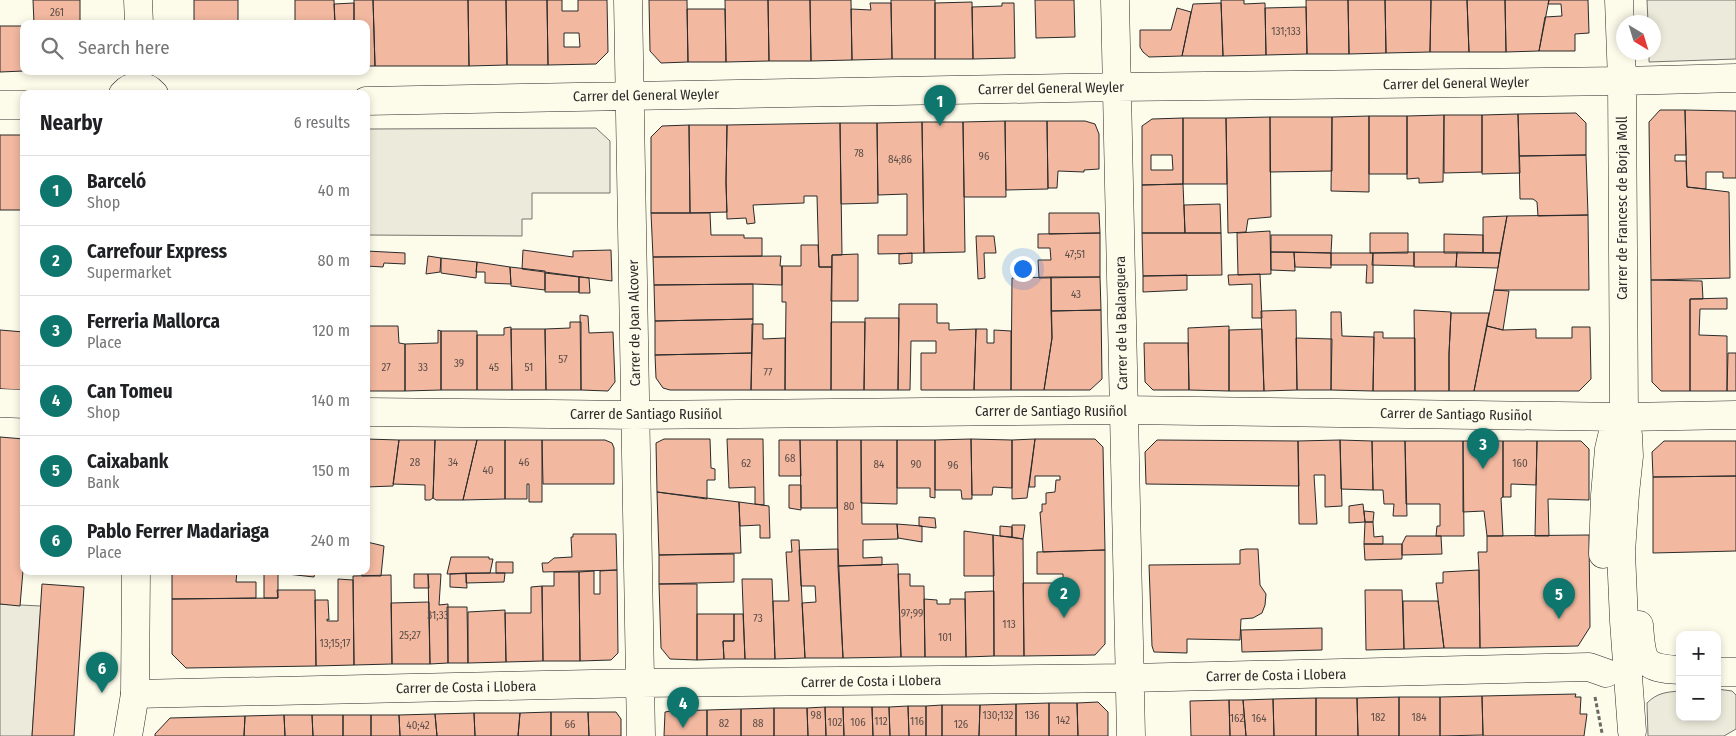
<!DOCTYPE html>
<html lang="en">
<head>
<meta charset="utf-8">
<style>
	:root { --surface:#fff; --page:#f2f2f2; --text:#202124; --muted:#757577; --line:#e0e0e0; --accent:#0f766e }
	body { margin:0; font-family:"Fira Sans Condensed",sans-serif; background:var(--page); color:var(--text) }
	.controls { position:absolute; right:15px; bottom:15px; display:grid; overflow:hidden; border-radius:10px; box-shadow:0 2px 8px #0003 }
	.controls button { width:45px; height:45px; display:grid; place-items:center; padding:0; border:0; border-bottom:1px solid var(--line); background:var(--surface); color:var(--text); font:25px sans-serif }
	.compass { position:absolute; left:1616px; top:15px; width:45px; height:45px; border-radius:50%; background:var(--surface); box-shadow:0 2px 8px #0003; rotate:142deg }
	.you { position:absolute; left:1022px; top:268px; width:18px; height:18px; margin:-12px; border:4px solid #fff; border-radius:50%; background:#1a73e8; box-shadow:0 0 0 8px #1a73e833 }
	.badge { display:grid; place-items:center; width:32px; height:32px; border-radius:50%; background:var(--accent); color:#fff; font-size:16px; font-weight:700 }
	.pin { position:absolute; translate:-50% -41px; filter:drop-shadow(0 1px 2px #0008) }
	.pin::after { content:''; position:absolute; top:26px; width:18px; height:15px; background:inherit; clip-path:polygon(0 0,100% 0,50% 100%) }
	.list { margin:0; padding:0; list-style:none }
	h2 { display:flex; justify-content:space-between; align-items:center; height:65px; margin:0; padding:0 20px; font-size:21px }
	h2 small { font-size:16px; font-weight:400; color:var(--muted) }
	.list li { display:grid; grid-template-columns:32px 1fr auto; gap:15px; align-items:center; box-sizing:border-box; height:70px; padding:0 20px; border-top:1px solid var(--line) }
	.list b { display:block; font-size:19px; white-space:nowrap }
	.list p { margin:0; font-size:16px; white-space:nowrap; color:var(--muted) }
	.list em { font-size:16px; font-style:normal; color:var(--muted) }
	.icon { flex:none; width:28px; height:28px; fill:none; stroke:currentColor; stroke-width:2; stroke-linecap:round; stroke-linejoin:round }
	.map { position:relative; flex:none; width:1736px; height:736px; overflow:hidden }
	.search { position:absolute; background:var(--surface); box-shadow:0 2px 8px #0003; left:20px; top:20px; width:350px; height:55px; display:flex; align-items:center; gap:12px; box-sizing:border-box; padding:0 18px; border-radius:10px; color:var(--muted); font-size:19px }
	.panel { position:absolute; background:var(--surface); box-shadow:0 2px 8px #0003; left:20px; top:90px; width:350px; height:485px; border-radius:10px }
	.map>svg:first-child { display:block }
	.green { fill:#ecebdb; stroke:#74746e }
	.parking { fill:#eceadb; stroke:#74746e }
	.building { fill:#f2b8a0; stroke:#2b2b2b; fill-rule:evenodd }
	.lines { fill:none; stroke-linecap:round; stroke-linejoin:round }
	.minor-casing { stroke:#2b2b2b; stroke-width:29 }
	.major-casing { stroke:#2b2b2b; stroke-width:29 }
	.path { stroke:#6a6964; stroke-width:3; stroke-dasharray:4 2.5; stroke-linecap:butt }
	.minor { stroke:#fdfbea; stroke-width:28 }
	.major { stroke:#fdfbea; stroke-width:28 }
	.labels { text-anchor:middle; stroke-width:4; stroke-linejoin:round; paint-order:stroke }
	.number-label { font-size:11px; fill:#5d4e48 }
	.street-label { font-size:14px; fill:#2b2b2b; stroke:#fdfbea }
</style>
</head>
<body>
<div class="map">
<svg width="1736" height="736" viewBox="0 0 1736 736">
	<rect width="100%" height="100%" fill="#fdfbea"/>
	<!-- green -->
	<path class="green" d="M1647 0H1736V59L1649 62V53L1654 52V22H1648Z
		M596 128 610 141V193H532V219H522V236L366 235V129Z
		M1717 689 1732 691 1736 695V729L1724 736H1648L1647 703C1657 693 1666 692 1680 691V717H1717Z"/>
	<!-- parking -->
	<path class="parking" d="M0 604 41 606 32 736H0Z"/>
	<!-- building -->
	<path class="building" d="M33 0H80V24H34Z
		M194 0H238V24H194Z
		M295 0H334L335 24H295Z
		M354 0H373L375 66H366V24H354Z
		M373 0H468L469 66H375Z
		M468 0H506L507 65 469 66Z
		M506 0H547L548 65H507Z
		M547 0H562V11H578V0H607L608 52 596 64 548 65ZM564 33H579L580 47H564Z
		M649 0H687L688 62 661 63 650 51Z
		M725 0H768L769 61 726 62Z
		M768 0H810L811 61H769Z
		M810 0H851L852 60 811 61Z
		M891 0H935V59H892Z
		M1035 0H1074L1075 37 1036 38Z
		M1221 0H1244V4L1265 3 1266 55 1223 56Z
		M1306 0H1348L1349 54H1307Z
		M1348 0H1385L1386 53 1349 54Z
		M1385 0H1431L1430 52 1386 53Z
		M1431 0H1467L1469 52H1430Z
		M1467 0H1505L1506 52H1469Z
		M1505 0H1549L1539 51 1506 52Z
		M1549 0H1588L1589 33 1575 34V51H1539L1545 17 1562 16 1561 4H1548Z
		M972 2 973 59H935V3Z
		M354 3V24H335L334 4Z
		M870 3H891L892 59 852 60 851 9 871 10Z
		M1002 3H1014L1015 58 973 59 972 7 1002 6Z
		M1221 3 1223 56H1182L1193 4Z
		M1306 7 1307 54 1266 55 1265 8Z
		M1177 8 1191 12 1182 56 1149 57 1143 52 1140 47V30H1171Z
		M687 9H725L726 62H688Z
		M0 26H24V71L0 72Z
		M1660 110H1685L1686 155H1675V161H1686L1687 187 1729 192 1730 278 1651 280 1649 122Z
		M1685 110 1736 111V178H1723V172H1706V189L1687 187Z
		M1576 113 1586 123V155L1519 156 1518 114Z
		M1518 114 1520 173 1482 174V115Z
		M1444 115H1482V172L1444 173Z
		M1444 115 1443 182 1419 183V178L1407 179V116Z
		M1369 116V192L1331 191 1332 117Z
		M1369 116H1407V174H1369Z
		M1270 117H1332V171L1270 172Z
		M1270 117 1271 217 1248 219 1246 232 1228 233 1226 118Z
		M1183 118V184L1142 185V126L1152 119ZM1151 155H1172L1173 170H1151Z
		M1183 118H1226L1227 184H1183Z
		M1005 121H1047L1048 189 1006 190Z
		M1005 121 1006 197H964L963 122Z
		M1047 121H1085L1095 124 1099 134V169L1084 170V172L1058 171 1057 188H1048Z
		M922 122H963L965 252 924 253Z
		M922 122 924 253 878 254V235H907V194L878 195 877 123Z
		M840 123 842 255H832V267H819L817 196H804V203L753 205 755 223 747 224 746 218 727 219 726 182 727 125Z
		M840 123H877L878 203 841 204Z
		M689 125H727L726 182 727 212 690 213Z
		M689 125 690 213H651V137L662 126Z
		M0 135H24V210H0Z
		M1586 155 1588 215 1538 216 1537 202 1533 199H1520L1519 156Z
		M1183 184 1185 233H1142V185Z
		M1220 204 1221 233H1185L1184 205Z
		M651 213H710L711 235H744V238H762V256L653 257Z
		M1049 213H1099L1100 233 1049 234Z
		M1588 215 1589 290H1494L1507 216Z
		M1507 216 1500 253H1483V217Z
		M1270 231 1271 274 1238 275 1237 233Z
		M1100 233V277L1039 278 1038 260H1051L1050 248H1038V234Z
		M1142 233H1221L1222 275 1143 276Z
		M1370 233H1408V253H1370Z
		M1444 234 1483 235V253H1444Z
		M1271 235H1332L1331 253 1271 252Z
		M976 236H994L996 253H984L985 278 978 279Z
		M801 245H818L819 267H832L831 390H785L786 302H782V266H801Z
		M523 250 573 257V251L611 250 612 281 522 269Z
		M366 251 405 253V264L384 263 383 267 366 266Z
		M1271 252H1294L1295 271 1271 270Z
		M1294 252 1331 253V268L1295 267Z
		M1408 252H1414V266L1372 265 1373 253Z
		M1414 252H1457L1456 267H1414Z
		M1457 252 1500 253 1498 268 1456 267Z
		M912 253V263L899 264V254Z
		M1331 253H1373V283H1366L1367 265H1331Z
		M858 254V301H831L832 255Z
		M428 256 441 258 440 272 426 274Z
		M781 256 780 266H782V285L753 284 654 285 653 257Z
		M441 258 477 262 476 278 441 273Z
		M477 262 510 267 511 284 485 283V272H476Z
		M510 267 545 271V290L511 286Z
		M545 273 579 277V292H545Z
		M1260 274 1262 318H1252V284L1229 285 1228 275Z
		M1187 275V290L1143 292V276Z
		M579 277 589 278 590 293H579Z
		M1051 277 1052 338 1044 390H1011L1012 278Z
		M1051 277H1100L1101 310 1051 311Z
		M1651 280 1702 281 1703 299H1690V391H1661L1652 382Z
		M753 284V319L655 321 654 285Z
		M1494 290 1509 291 1503 330 1487 326Z
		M1727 298V309H1700L1699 335 1727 336V391H1690V299Z
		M899 304H937V323H949V330L976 329 974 390H921V353H936V341H911L910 390H898Z
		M1101 310 1102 379 1090 390H1044L1052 338 1051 311Z
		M1296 310 1297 390 1264 391 1261 311Z
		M1414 310 1451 312 1449 354V391H1415Z
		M1331 312H1341L1342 336 1374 337 1373 391 1331 390Z
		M1451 313H1489L1474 391H1449V354Z
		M580 315 588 316 589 333 613 332 615 382 608 391 581 390Z
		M865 318H899L898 390H864Z
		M753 319 752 353 655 355V321Z
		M570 322H581V390H546L545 329 570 328Z
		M831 322H865L864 390H831Z
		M752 324H763V339L785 338V390H751Z
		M366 326H398L399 343 405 344V391H366Z
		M1229 326V391L1189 390 1188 328Z
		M1487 326 1503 330 1536 329V338H1572V327H1590L1591 379 1579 391H1474Z
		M511 327 512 390H477V335H504V328Z
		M511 329H545L546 390H512Z
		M976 329H987V343H994V330L1011 331V390H974Z
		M1262 329 1264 391H1229V330Z
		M0 330 24 332V391L0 389Z
		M438 330 441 331V390L405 391V344L438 343Z
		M441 331H477V390H441Z
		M1374 332H1383V338H1415V391H1373Z
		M1296 338 1332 339 1331 390H1297Z
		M1144 343H1188L1189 390H1153L1145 382Z
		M752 353 751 390H670L663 388 656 378 655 355Z
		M1728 353H1736V391H1727Z
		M0 437 24 439V559L20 606 0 604Z
		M366 439 399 440 393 486 366 487Z
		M664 439H710L711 468 715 469V480H707V499L657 492 656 443Z
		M727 439H763L764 505 755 504V487L729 488Z
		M971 439 1012 440V488L993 487 992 495H972Z
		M971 439 972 499H962L961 490H935V440Z
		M1035 439 1027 498 1012 499V440Z
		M1035 439H1095L1103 447 1105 550 1043 552 1040 512H1042V504H1046V493L1055 492 1056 480H1060V476H1035V487H1029Z
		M399 440H435L433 498 430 500H425V485L393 484Z
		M435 440H477L463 500H436L433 498Z
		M477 440H505V499L463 500Z
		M505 440H542V502H529V484H527V499H505Z
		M542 440H605L612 443 614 448V484H543Z
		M779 440H800L801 476H779Z
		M800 440H837V508H801Z
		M837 440H861L862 524H897L898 539 863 540V558L882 557V565L838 566Z
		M861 440H897V504L861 503Z
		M897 440H935V498L930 497V488H897Z
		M1157 440 1298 441 1299 486 1146 484 1145 452Z
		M1340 440 1372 441 1373 490 1341 489Z
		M1340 440 1342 506 1325 507V475H1314L1317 524H1299L1298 441Z
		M1372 441H1405L1407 516H1393L1394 504H1384L1383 490H1373Z
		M1405 441H1463L1464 536H1436L1437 526H1440V504H1406Z
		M1463 441H1503V497L1501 498 1503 536H1487L1484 511 1463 512Z
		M1503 441H1537L1536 485 1511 484V497H1503Z
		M1537 441H1581L1589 449V500L1548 499 1549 536H1535Z
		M1664 441H1736V476L1653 477 1652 452Z
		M1736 476V551L1653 553V477Z
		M789 485H801V510L789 508Z
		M657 492 739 502 741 553 659 555Z
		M739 502 769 506 770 538H760V525L740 526Z
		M1363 504 1365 522 1349 523V506Z
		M1364 511 1374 512 1373 522H1365Z
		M919 517 935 518 936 528 919 526Z
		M1365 522H1373L1374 537 1383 536V544H1364Z
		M897 524 922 526V542L898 538Z
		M1012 525H1025L1023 539 1012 537Z
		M1000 526 1012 527V537L1000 536Z
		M964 531 993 535 994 576H964Z
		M573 534H616L617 570 543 572 542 563H548L554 558 572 557 571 537H573Z
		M993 535 1023 539 1024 656H994Z
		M1589 535 1590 627 1578 646 1480 648 1479 570 1478 552H1487V536Z
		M1406 536H1441L1442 554 1402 555V544Z
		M791 540H799L805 658 775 659 773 601H789L786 552H792Z
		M367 542 384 546 381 576H362V571H366Z
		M1364 544H1402V559L1365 560Z
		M838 549 843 658H805L802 603 816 602 815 586H801L799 550Z
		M1246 549H1258L1260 585 1266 594 1265 605 1262 613 1253 618 1241 619 1240 640 1187 639V653L1154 652 1152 646 1149 565 1240 564V550Z
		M1105 550V644L1095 655 1024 656 1023 583H1063V574H1037V552Z
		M734 554V582L659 584V555Z
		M451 557H489V559H493L490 573 447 574Z
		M496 562H513V573H496Z
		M898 564 901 657 843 658 838 566Z
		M617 570 618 653 611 660 580 661 579 572 594 571V594H600V571Z
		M1479 570 1480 648H1444L1436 583H1443V572Z
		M172 571H237L236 582H256V598L172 599Z
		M264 571H278V598H264Z
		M278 571H315L314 577 278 573Z
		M554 572H579L580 661H543L542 586H554Z
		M466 573 467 588 450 587V574Z
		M466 573H505L504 582 466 583Z
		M414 574H428L429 588H414Z
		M428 574H441L439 605 448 604V663L430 664Z
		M898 574H910V586H924L925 657H901Z
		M391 575 392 664 354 665 353 576Z
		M338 579 353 580 354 665 316 666 315 600H328L329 620 327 619V621H338Z
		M742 579H772L775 659H745Z
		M42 584 84 587 74 736H32Z
		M659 584H697V660L670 659 661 648Z
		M542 586 543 661 506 662 505 613H531V587Z
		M277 590H315L316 666 186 668 172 654V599L278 598Z
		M1365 590H1402L1404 649 1366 650Z
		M994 591V656L966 657 965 592Z
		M924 599 937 600V604H950V599H965L966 657H925Z
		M1403 601H1438L1444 648 1404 649Z
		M429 602 430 664H392L391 603Z
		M447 607H467L468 663H448Z
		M505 610 506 662 468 663V612Z
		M697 614H734V641H723L724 659 697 660Z
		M734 614H743L745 659H724L723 641H734Z
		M1322 628V650L1242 652 1241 630Z
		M1576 694 1575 697H1581L1580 714H1587L1584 736H1483L1482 696Z
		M1482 696 1483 735 1440 736V697Z
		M1399 697H1440V736H1399Z
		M1399 697V736H1358L1357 698Z
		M1316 698H1357L1358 736H1316Z
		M1316 698V736H1274L1273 699Z
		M1273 699 1274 736H1246L1243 700Z
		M1229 700 1230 736H1191L1190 701Z
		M1229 700H1243L1246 736H1230Z
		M1098 702 1108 712V736H1078L1077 703Z
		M1049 703H1077L1078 736H1049Z
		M1049 703V736H1016V704Z
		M1016 704V736H979L980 705Z
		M942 705V736H926V706Z
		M942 705H980L979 736H942Z
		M908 706H926V736H909Z
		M908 706 909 736H890L889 707Z
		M825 707H843L844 736H826Z
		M825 707 826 736H808L807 708Z
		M843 707H872L873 736H844Z
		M872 707H889L890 736H873Z
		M774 708V736H741V709Z
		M774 708H807L808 736H774Z
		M741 709V736H707V710Z
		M707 710V736H664L665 712 671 711Z
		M551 712H588L589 736H551Z
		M551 712V736H518L520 713Z
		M588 712H616L621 719V736H589Z
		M474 713 475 736H437L435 714Z
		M474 713H520L518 736H475Z
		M435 714 437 736H400L399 715Z
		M284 715 285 736H244L245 716Z
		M284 715H312L313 736H285Z
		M312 715H343V736H313Z
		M343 715H371V736H343Z
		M371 715H399L400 736H371Z
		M245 716 244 736H155V734L170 718Z"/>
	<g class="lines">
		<defs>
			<path id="minor" d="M628 0 641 736
				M1115 0 1131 736
				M1619 0 1622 81 1624 417 1628 435 1629 456 1625 493 1621 552 1624 621 1632 731
				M366 101 1117 87 1622 81 1736 78
				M0 105H24
				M0 403 24 404
				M366 412 635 415 1123 410 1624 417 1736 415
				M1603 554 1605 495 1609 449 1613 432 1624 417
				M1639 625C1642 661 1641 668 1680 670
				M1717 672H1736
				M135 694 640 683 1130 678 1589 667 1606 673"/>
			<path id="major" d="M138 0 139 24
				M123 94C132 84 145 84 154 94
				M128 736 135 694 136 571"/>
		</defs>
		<!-- minor casing -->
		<use href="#minor" class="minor-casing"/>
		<!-- major casing -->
		<use href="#major" class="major-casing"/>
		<!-- path -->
		<path class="path" d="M1595 697 1602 733"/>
		<!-- minor -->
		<use href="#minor" class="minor"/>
		<!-- major -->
		<use href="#major" class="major"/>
	</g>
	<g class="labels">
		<!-- number labels -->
		<g class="number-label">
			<text x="57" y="16">261</text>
			<text x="1286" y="35">131;133</text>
			<text x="859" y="157">78</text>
			<text x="984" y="160">96</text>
			<text x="900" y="163">84;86</text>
			<text x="1075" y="258">47;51</text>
			<text x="1076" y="298">43</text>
			<text x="563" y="363">57</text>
			<text x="459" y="367">39</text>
			<text x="386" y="371">27</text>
			<text x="423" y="371">33</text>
			<text x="494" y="371">45</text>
			<text x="529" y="371">51</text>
			<text x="768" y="376">77</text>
			<text x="790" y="462">68</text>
			<text x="415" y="466">28</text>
			<text x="453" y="466">34</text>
			<text x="524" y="466">46</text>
			<text x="746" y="467">62</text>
			<text x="1520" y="467">160</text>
			<text x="879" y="468">84</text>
			<text x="916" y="468">90</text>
			<text x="953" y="469">96</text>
			<text x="488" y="474">40</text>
			<text x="849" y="510">80</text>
			<text x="912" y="617">97;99</text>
			<text x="438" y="619">31;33</text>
			<text x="758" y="622">73</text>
			<text x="1009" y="628">113</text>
			<text x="410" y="639">25;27</text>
			<text x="945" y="641">101</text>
			<text x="335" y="647">13;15;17</text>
			<text x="816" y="719">98</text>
			<text x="998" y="719">130;132</text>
			<text x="1032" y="719">136</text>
			<text x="1378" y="721">182</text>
			<text x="1419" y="721">184</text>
			<text x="1237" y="722">162</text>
			<text x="1259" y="722">164</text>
			<text x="1063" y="724">142</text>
			<text x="881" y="725">112</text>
			<text x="917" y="725">116</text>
			<text x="835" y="726">102</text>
			<text x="858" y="726">106</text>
			<text x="724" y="727">82</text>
			<text x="758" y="727">88</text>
			<text x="570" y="728">66</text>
			<text x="961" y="728">126</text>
			<text x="418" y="729">40;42</text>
		</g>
		<!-- street labels -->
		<g class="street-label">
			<text transform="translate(1456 83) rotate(-1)" y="5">Carrer del General Weyler</text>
			<text transform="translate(1051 88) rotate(-1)" y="5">Carrer del General Weyler</text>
			<text transform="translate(646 95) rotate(-1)" y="5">Carrer del General Weyler</text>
			<text transform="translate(1622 208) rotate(-90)" y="5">Carrer de Francesc de Borja Moll</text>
			<text transform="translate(634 323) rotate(-91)" y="5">Carrer de Joan Alcover</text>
			<text transform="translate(1121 323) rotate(-91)" y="5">Carrer de la Balanguera</text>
			<text x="1051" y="416">Carrer de Santiago Rusiñol</text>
			<text x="646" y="419">Carrer de Santiago Rusiñol</text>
			<text transform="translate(1456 414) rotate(1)" y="5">Carrer de Santiago Rusiñol</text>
			<text transform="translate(1276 675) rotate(-1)" y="5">Carrer de Costa i Llobera</text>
			<text transform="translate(871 681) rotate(-1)" y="5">Carrer de Costa i Llobera</text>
			<text transform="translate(466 687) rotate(-1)" y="5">Carrer de Costa i Llobera</text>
		</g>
	</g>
</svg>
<div class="controls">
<button>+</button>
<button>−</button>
</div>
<svg class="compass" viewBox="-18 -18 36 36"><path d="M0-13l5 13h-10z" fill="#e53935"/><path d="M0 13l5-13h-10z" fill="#757577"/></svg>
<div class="you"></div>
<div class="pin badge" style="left:940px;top:126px">1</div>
<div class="pin badge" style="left:1064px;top:618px">2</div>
<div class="pin badge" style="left:1483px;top:469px">3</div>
<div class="pin badge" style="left:683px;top:728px">4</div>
<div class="pin badge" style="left:1559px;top:619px">5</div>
<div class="pin badge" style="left:102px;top:693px">6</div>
<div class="search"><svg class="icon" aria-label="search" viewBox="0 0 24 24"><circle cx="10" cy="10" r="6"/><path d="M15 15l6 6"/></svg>Search here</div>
<section class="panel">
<h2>Nearby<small>6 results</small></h2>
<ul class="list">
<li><span class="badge">1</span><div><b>Barceló</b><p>Shop</p></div><em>40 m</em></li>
<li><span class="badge">2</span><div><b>Carrefour Express</b><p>Supermarket</p></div><em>80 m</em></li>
<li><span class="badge">3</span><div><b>Ferreria Mallorca</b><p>Place</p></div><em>120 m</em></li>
<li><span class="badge">4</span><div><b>Can Tomeu</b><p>Shop</p></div><em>140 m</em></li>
<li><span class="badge">5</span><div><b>Caixabank</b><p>Bank</p></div><em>150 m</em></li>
<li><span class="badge">6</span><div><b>Pablo Ferrer Madariaga</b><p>Place</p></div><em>240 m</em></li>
</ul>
</section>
</div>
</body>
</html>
